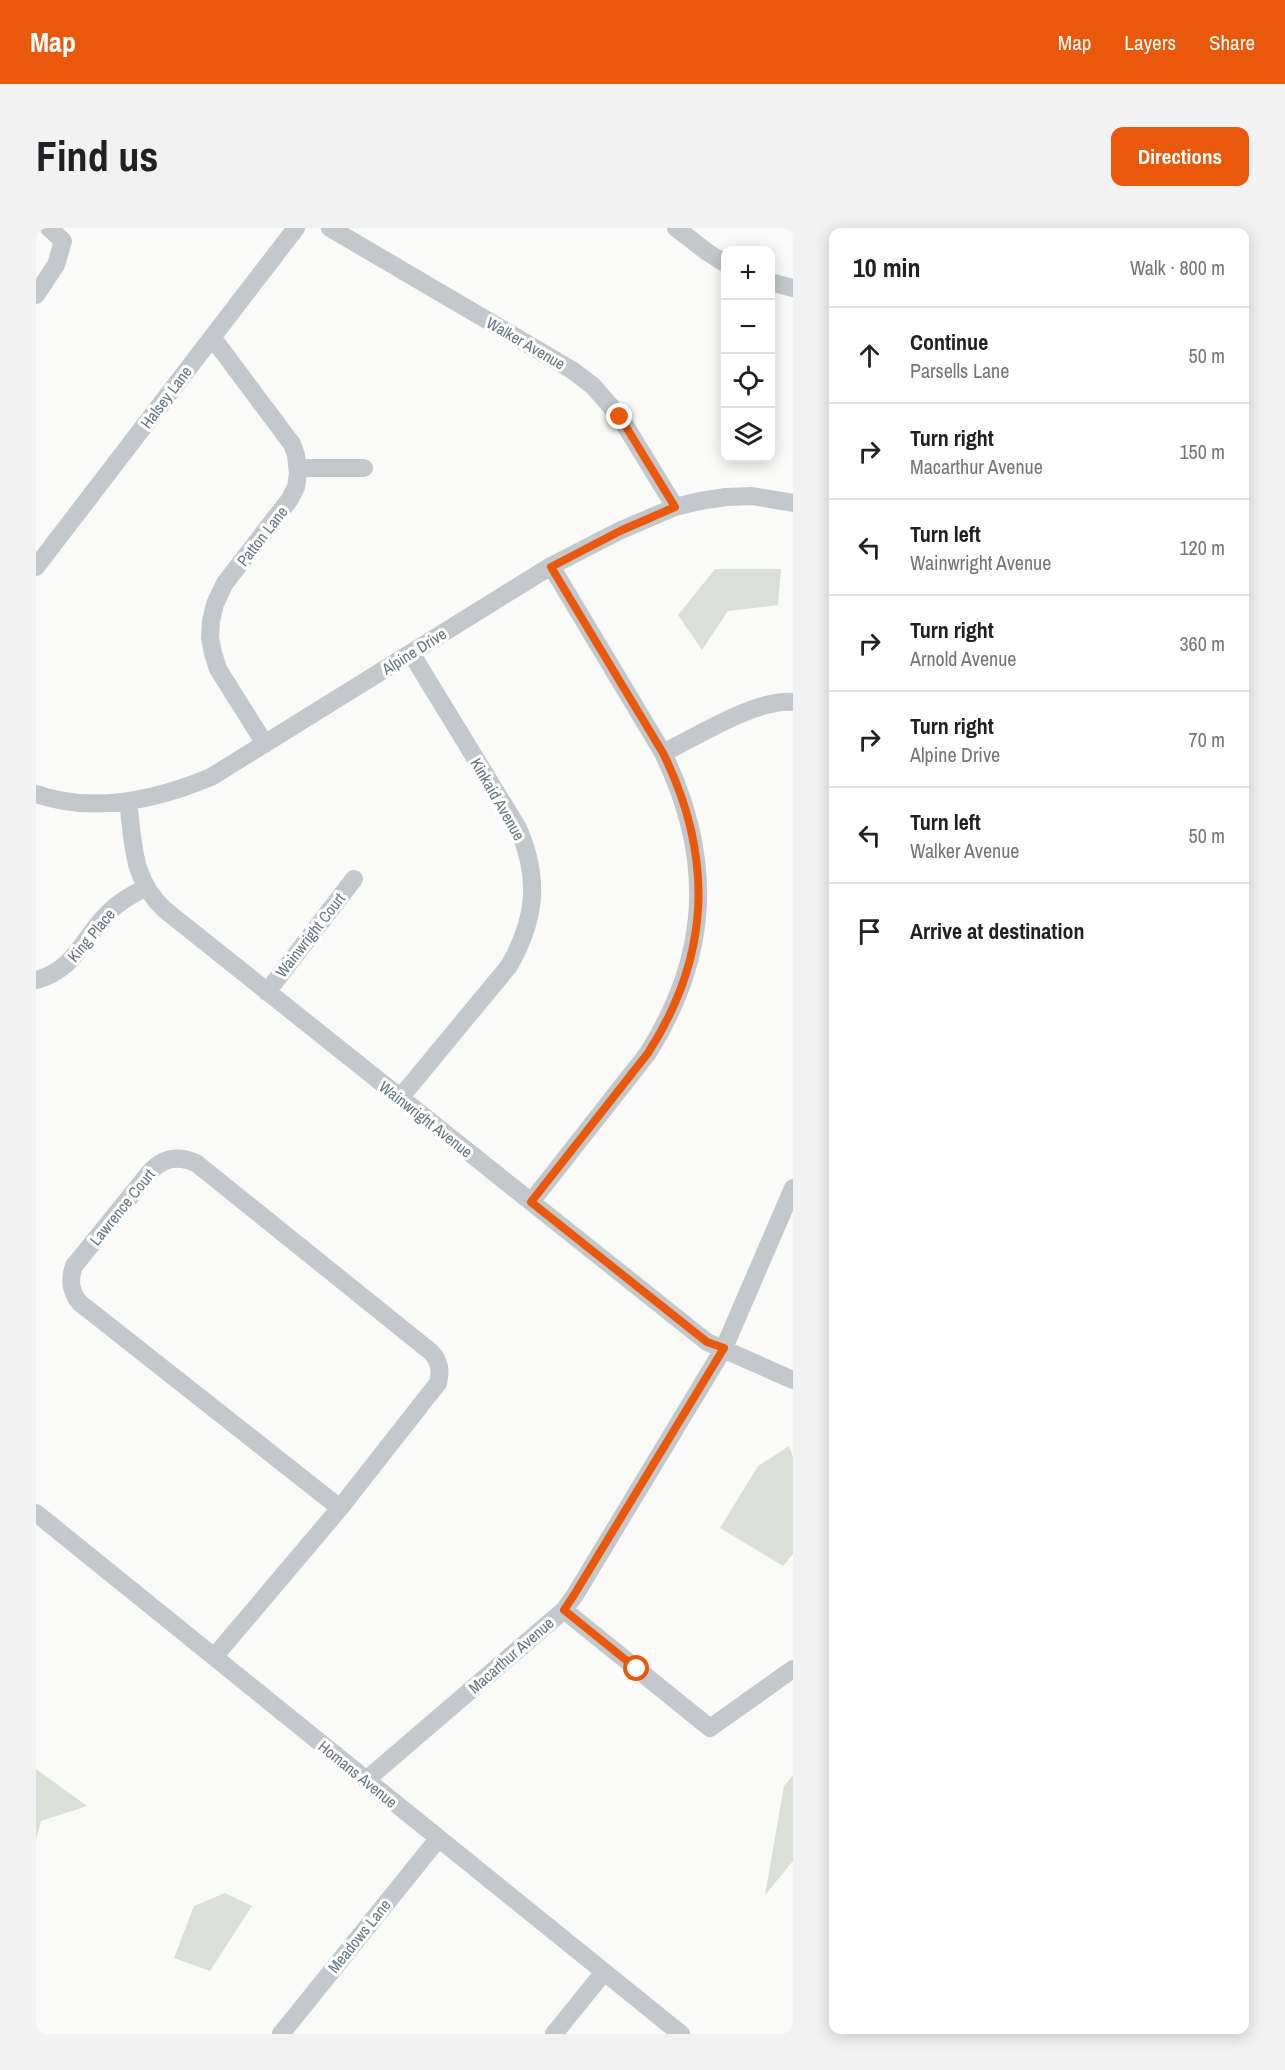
<!DOCTYPE html>
<html lang="en">
<head>
<meta charset="utf-8">
<style>
	:root { --surface:#fff; --page:#f2f2f2; --text:#202124; --muted:#757577; --line:#e0e0e0; --accent:#ea580c }
	body { margin:0; font-family:"Archivo Narrow",sans-serif; background:var(--page); color:var(--text) }
	.controls { position:absolute; right:18px; top:18px; display:grid; overflow:hidden; border-radius:12px; box-shadow:0 3px 15px #0003 }
	.controls button { width:54px; height:54px; display:grid; place-items:center; padding:0; border:0; border-bottom:2px solid var(--line); background:var(--surface); color:var(--text); font:30px sans-serif }
	.stop { position:absolute; width:18px; height:18px; margin:-14px; border:4px solid #ea580c; border-radius:50%; background:#fff }
	.stop.end { background:#ea580c; border-color:#fff; box-shadow:0 2px 6px #0008 }
	.list { margin:0; padding:0; list-style:none }
	h2 { display:flex; justify-content:space-between; align-items:center; height:78px; margin:0; padding:0 24px; font-size:26px }
	h2 small { font-size:20px; font-weight:400; color:var(--muted) }
	.list li { display:grid; grid-template-columns:39px 1fr auto; gap:18px; align-items:center; box-sizing:border-box; height:96px; padding:0 24px; border-top:2px solid var(--line) }
	.list b { display:block; font-size:22px; white-space:nowrap }
	.list p { margin:0; font-size:20px; white-space:nowrap; color:var(--muted) }
	.list em { font-size:20px; font-style:normal; color:var(--muted) }
	.icon { flex:none; width:33px; height:33px; fill:none; stroke:currentColor; stroke-width:2; stroke-linecap:round; stroke-linejoin:round }
	.map { position:relative; flex:none; width:757px; height:1806px; overflow:hidden; border-radius:12px }
	header { display:flex; align-items:center; gap:36px; box-sizing:border-box; height:84px; padding:0 30px; background:var(--accent); color:#fff }
	header strong { font-size:28px }
	nav { display:flex; gap:33px; margin-inline-start:auto; font-size:21px }
	.intro { display:flex; align-items:center; justify-content:space-between; box-sizing:border-box; height:144px; padding:0 36px }
	h1 { margin:0; font-size:42px }
	.button { padding:15px 27px; border-radius:12px; background:var(--accent); color:#fff; font-size:21px; font-weight:700 }
	main { display:flex; gap:36px; padding:0 36px }
	aside { flex:1; background:var(--surface); border-radius:12px; box-shadow:0 3px 15px #0003 }
	.map>svg:first-child { display:block }
	.green { fill:#dadfd7 }
	.lines { fill:none; stroke-linecap:round; stroke-linejoin:round }
	.minor { stroke:#c3c8cc; stroke-width:18 }
	.route { stroke:#ea580c; stroke-width:8 }
	.labels { text-anchor:middle; stroke-width:6; stroke-linejoin:round; paint-order:stroke }
	.street-label { font-size:16px; fill:#657683; stroke:#fff }
</style>
</head>
<body>
<header>
<strong>Map</strong>
<nav><a>Map</a><a>Layers</a><a>Share</a></nav>
</header>
<div class="intro"><h1>Find us</h1><a class="button">Directions</a></div>
<main>
<div class="map">
<svg width="757" height="1806" viewBox="0 0 757 1806">
	<rect width="100%" height="100%" fill="#fafaf8"/>
	<!-- green -->
	<path class="green" d="M679 341H745L742 377 692 383 666 422 642 387Z
		M753 1218 757 1229V1326L747 1338 684 1300 722 1238Z
		M0 1541 51 1578 5 1593 0 1612Z
		M757 1547V1633L729 1667 748 1558Z
		M189 1665 216 1678 174 1743 138 1730 158 1678Z"/>
	<g class="lines">
		<!-- minor -->
		<path class="minor" d="M294 0 536 142 557 158 584 189 639 279
			M640 0 671 24 690 36
			M734 54 757 60
			M0 67 20 37 27 13 13 0
			M176 109 256 216 260 227 262 246 260 259 254 271 189 355 179 376 175 393 174 410 177 425 182 441 229 516
			M262 240H328
			M0 339 260 0
			M627 525C662 508 719 471 757 474
			M0 566C58 586 120 572 175 549L515 338 583 303 639 279 664 273 690 269 716 268 757 275
			M92 574C98 617 95 650 129 682L671 1114 757 1152
			M0 752C40 742 47 708 74 683 84 673 97 666 109 660
			M231 764 318 651
			M364 870 473 738C500 691 504 650 482 600L375 425
			M495 974 612 825C674 726 678 631 627 525L515 338
			M0 1285 645 1806
			M528 1382 674 1500 757 1441
			M178 1429 304 1280 402 1155C405 1143 404 1134 395 1124L160 935C142 927 127 930 114 944L38 1038C33 1052 34 1063 44 1075L304 1280
			M330 1552 528 1382 539 1367 688 1120 757 960
			M245 1806 402 1611
			M518 1806 568 1744"/>
	</g>
	<g class="lines">
		<!-- route -->
		<path class="route" d="M584 189 639 279 584 303 515 339 627 525C678 629 675 727 612 825L495 974 671 1114 688 1120 538 1367 528 1382 601 1441"/>
	</g>
	<g class="labels">
		<!-- street labels -->
		<g class="street-label">
			<text transform="translate(490 115) rotate(30)" y="6">Walker Avenue</text>
			<text transform="translate(130 169) rotate(-53)" y="6">Halsey Lane</text>
			<text transform="translate(226 308) rotate(-52)" y="6">Patton Lane</text>
			<text transform="translate(378 423) rotate(-32)" y="6">Alpine Drive</text>
			<text transform="translate(462 571) rotate(60)" y="6">Kinkaid Avenue</text>
			<text transform="translate(55 707) rotate(-50)" y="6">King Place</text>
			<text transform="translate(274 707) rotate(-52)" y="6">Wainwright Court</text>
			<text transform="translate(390 891) rotate(38)" y="6">Wainwright Avenue</text>
			<text transform="translate(86 979) rotate(-51)" y="6">Lawrence Court</text>
			<text transform="translate(475 1427) rotate(-41)" y="6">Macarthur Avenue</text>
			<text transform="translate(322 1546) rotate(39)" y="6">Homans Avenue</text>
			<text transform="translate(323 1708) rotate(-51)" y="6">Meadows Lane</text>
		</g>
	</g>
</svg>
<div class="controls">
<button>+</button>
<button>−</button>
<button><svg class="icon" aria-label="locate" viewBox="0 0 24 24"><circle cx="12" cy="12" r="6"/><path d="M12 2v4M12 18v4M2 12h4M18 12h4"/></svg></button>
<button><svg class="icon" aria-label="layers" viewBox="0 0 24 24"><path d="M12 4l9 5-9 5-9-5zM3 14l9 5 9-5"/></svg></button>
</div>
<div class="stop" style="left:601px;top:1441px"></div>
<div class="stop end" style="left:584px;top:189px"></div>
</div>
<aside>
<h2>10 min<small>Walk · 800 m</small></h2>
<ul class="list">
<li><svg class="icon" aria-label="ahead" viewBox="0 0 24 24"><path d="M12 20V5M6 11l6-6 6 6"/></svg><div><b>Continue</b><p>Parsells Lane</p></div><em>50 m</em></li>
<li><svg class="icon" aria-label="right" viewBox="0 0 24 24"><path d="M7 20v-9h11M14 6l5 5-5 5"/></svg><div><b>Turn right</b><p>Macarthur Avenue</p></div><em>150 m</em></li>
<li><svg class="icon" aria-label="left" viewBox="0 0 24 24"><path d="M17 20v-9H6M10 6l-5 5 5 5"/></svg><div><b>Turn left</b><p>Wainwright Avenue</p></div><em>120 m</em></li>
<li><svg class="icon" aria-label="right" viewBox="0 0 24 24"><path d="M7 20v-9h11M14 6l5 5-5 5"/></svg><div><b>Turn right</b><p>Arnold Avenue</p></div><em>360 m</em></li>
<li><svg class="icon" aria-label="right" viewBox="0 0 24 24"><path d="M7 20v-9h11M14 6l5 5-5 5"/></svg><div><b>Turn right</b><p>Alpine Drive</p></div><em>70 m</em></li>
<li><svg class="icon" aria-label="left" viewBox="0 0 24 24"><path d="M17 20v-9H6M10 6l-5 5 5 5"/></svg><div><b>Turn left</b><p>Walker Avenue</p></div><em>50 m</em></li>
<li><svg class="icon" aria-label="arrive" viewBox="0 0 24 24"><path d="M6 21V4h12l-3 4 3 4H6"/></svg><div><b>Arrive at destination</b></div></li>
</ul>
</aside>
</main>
</body>
</html>
